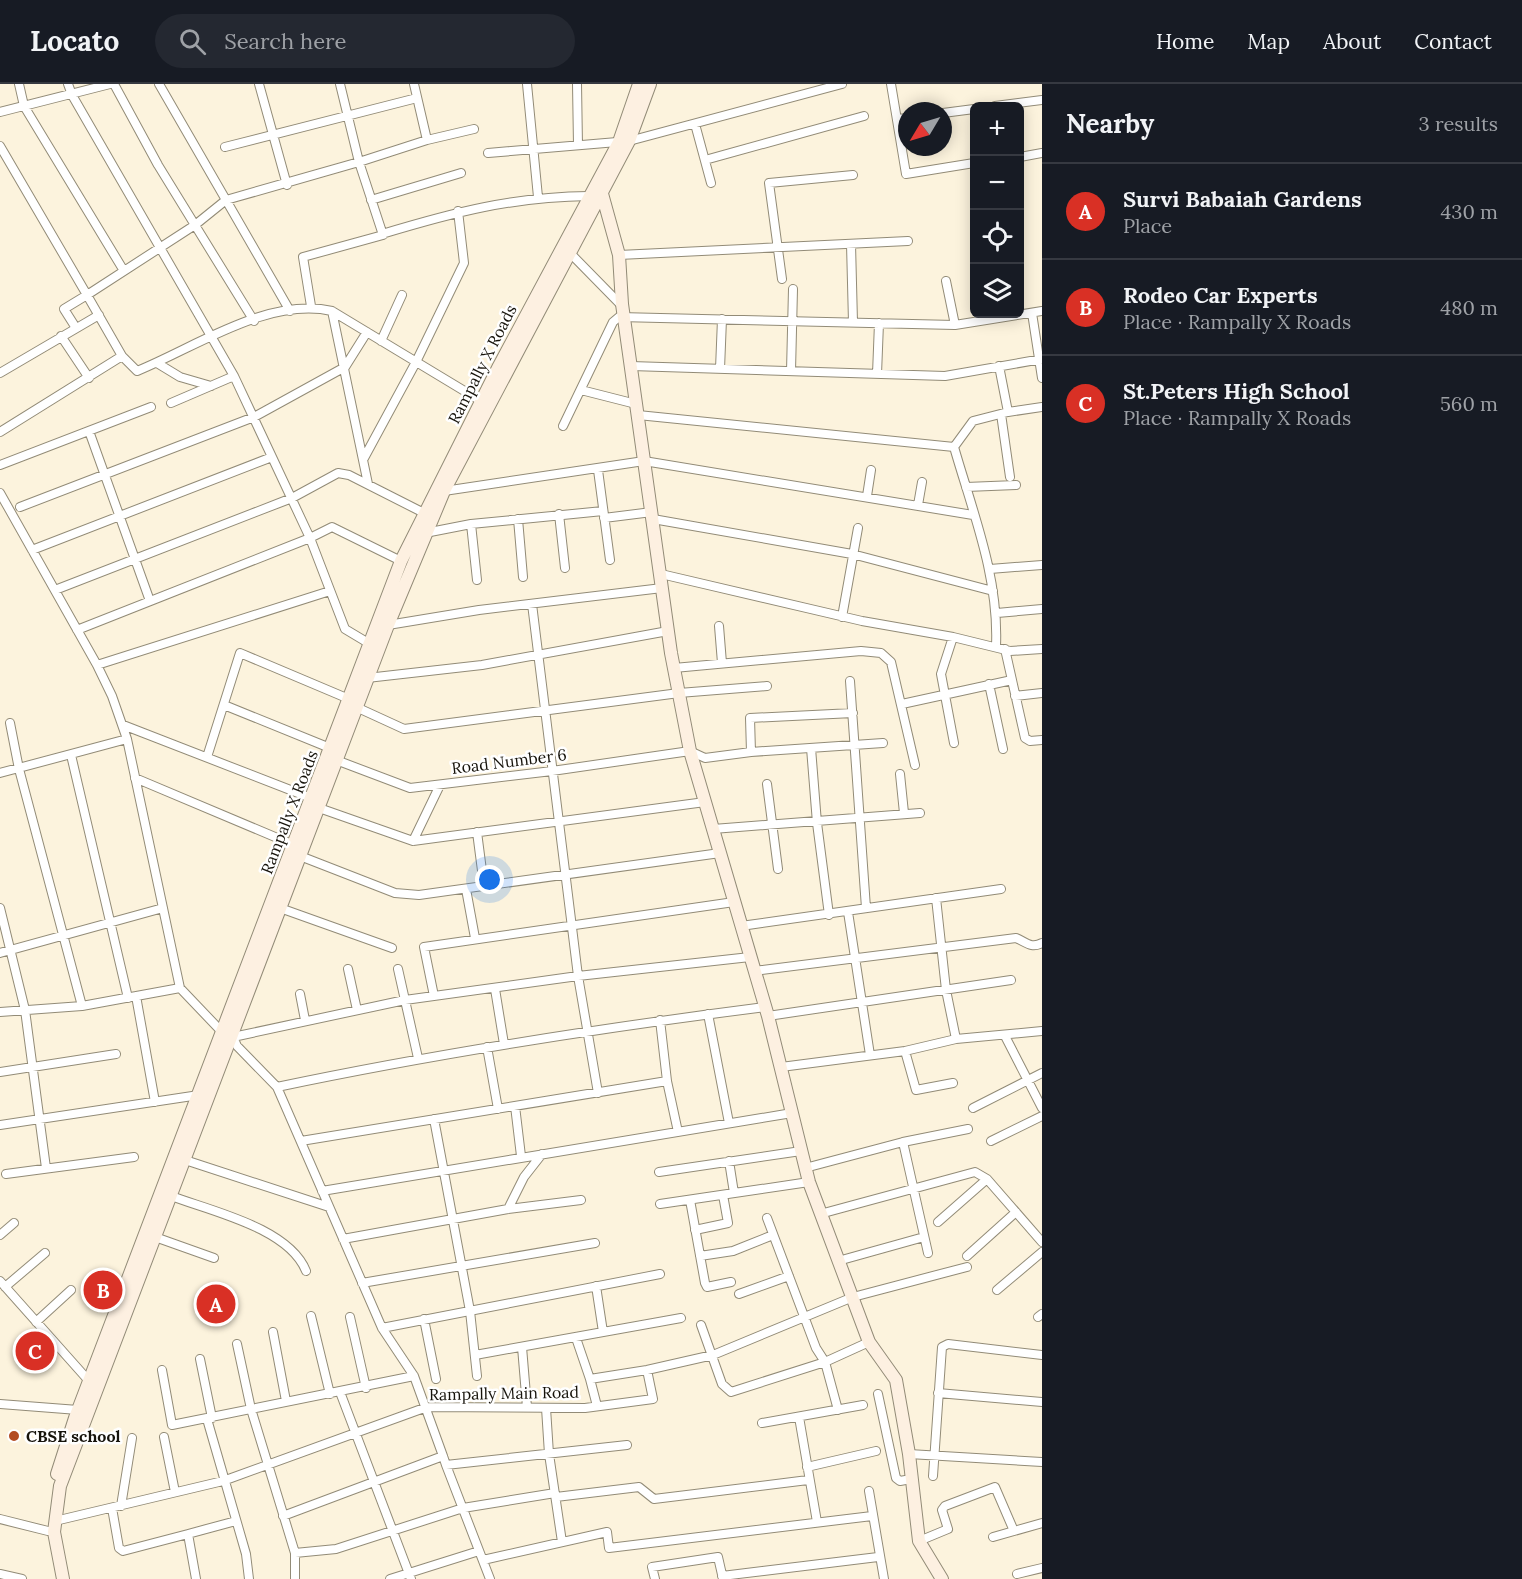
<!DOCTYPE html>
<html lang="en">
<head>
<meta charset="utf-8">
<style>
	:root { --surface:#171b24; --page:#242831; --text:#f1f3f6; --muted:#9ea1a6; --line:#363941; --accent:#d93025 }
	body { margin:0; font-family:Lora,serif; background:var(--page); color:var(--text) }
	.controls { position:absolute; right:18px; top:18px; display:grid; overflow:hidden; border-radius:9px; box-shadow:0 3px 15px #0003 }
	.controls button { width:54px; height:54px; display:grid; place-items:center; padding:0; border:0; border-bottom:2px solid var(--line); background:var(--surface); color:var(--text); font:30px sans-serif }
	.compass { position:absolute; left:898px; top:18px; width:54px; height:54px; border-radius:50%; background:var(--surface); box-shadow:0 3px 15px #0003; rotate:232deg }
	.you { position:absolute; left:490px; top:796px; width:21px; height:21px; margin:-15px; border:4px solid #fff; border-radius:50%; background:#1a73e8; box-shadow:0 0 0 9px #1a73e833 }
	.badge { display:grid; place-items:center; width:39px; height:39px; border-radius:50%; background:var(--accent); color:#fff; font-size:20px; font-weight:700 }
	.pin { position:absolute; translate:-50% -50%; border:3px solid #fff; box-shadow:0 2px 6px #0006 }
	.list { margin:0; padding:0; list-style:none }
	h2 { display:flex; justify-content:space-between; align-items:center; height:78px; margin:0; padding:0 24px; font-size:26px }
	h2 small { font-size:20px; font-weight:400; color:var(--muted) }
	.list li { display:grid; grid-template-columns:39px 1fr auto; gap:18px; align-items:center; box-sizing:border-box; height:96px; padding:0 24px; border-top:2px solid var(--line) }
	.list b { display:block; font-size:22px; white-space:nowrap }
	.list p { margin:0; font-size:20px; white-space:nowrap; color:var(--muted) }
	.list em { font-size:20px; font-style:normal; color:var(--muted) }
	.icon { flex:none; width:33px; height:33px; fill:none; stroke:currentColor; stroke-width:2; stroke-linecap:round; stroke-linejoin:round }
	.map { position:relative; flex:none; width:1042px; height:1495px; overflow:hidden }
	header { display:flex; align-items:center; gap:36px; box-sizing:border-box; height:84px; padding:0 30px; background:var(--surface); border-bottom:2px solid var(--line) }
	header strong { font-size:28px }
	nav { display:flex; gap:33px; margin-inline-start:auto; font-size:21px }
	.search { width:420px; height:54px; background:var(--page); display:flex; align-items:center; gap:15px; box-sizing:border-box; padding:0 21px; border-radius:33px; color:var(--muted); font-size:22px }
	main { display:flex }
	aside { flex:1; background:var(--surface) }
	.map>svg:first-child { display:block }
	.lines { fill:none; stroke-linecap:round; stroke-linejoin:round }
	.street-casing { stroke:#928b77; stroke-width:10 }
	.secondary-casing { stroke:#928b77; stroke-width:14 }
	.street { stroke:#fff; stroke-width:8 }
	.secondary { stroke:#fdf0e1; stroke-width:12 }
	.poi-dot { fill:#b24b23; stroke:#fff; stroke-width:2 }
	.labels { text-anchor:middle; stroke-width:5; stroke-linejoin:round; paint-order:stroke }
	.street-label { font-size:16px; fill:#16130b; stroke:#fff }
	.poi-label { font-size:16px; font-weight:bold; fill:#16130b; stroke:#fff; text-anchor:start }
</style>
</head>
<body>
<header>
<strong>Locato</strong>
<div class="search"><svg class="icon" aria-label="search" viewBox="0 0 24 24"><circle cx="10" cy="10" r="6"/><path d="M15 15l6 6"/></svg>Search here</div>
<nav><a>Home</a><a>Map</a><a>About</a><a>Contact</a></nav>
</header>
<main>
<div class="map">
<svg width="1042" height="1495" viewBox="0 0 1042 1495">
	<rect width="100%" height="100%" fill="#fcf3dd"/>
	<g class="lines">
		<defs>
			<path id="street" d="M19 0 24 22 124 187
				M68 0 72 11 234 292 310 454 345 545 370 560
				M114 0 158 81 254 237
				M259 0 287 101
				M340 0 359 78 427 56
				M414 0 427 56 474 45
				M527 0 538 113
				M577 0 578 61
				M891 0 906 90 974 79
				M995 22 1042 16
				M0 28 110 0
				M943 29 974 25
				M898 35 907 34
				M695 40 711 99
				M0 62 87 211 64 225 76 244
				M225 63 417 14
				M488 69 629 57 842 0
				M1020 73 1042 69
				M705 76 864 32
				M371 116 461 89
				M382 150C455 128 512 113 589 112
				M851 160 853 238
				M570 169 622 222
				M619 171 908 157
				M782 195 769 99 853 91
				M946 197 955 241
				M290 227 226 116 359 78 383 151 303 173 311 222
				M332 227 368 400
				M1032 229 1042 294
				M61 252 89 294
				M381 257 402 211
				M122 272 137 287C196 263 267 213 332 227L481 317
				M157 279 180 293 211 302
				M631 282 945 292 1042 275
				M720 285 722 235
				M791 287 793 205
				M0 289 99 231
				M877 290 879 239
				M581 306 636 320
				M171 319 234 292
				M1008 328 1042 323
				M1001 330 1010 393
				M638 331 954 363
				M563 342 613 238 619 233 955 241 1042 227
				M89 347 150 517
				M0 348 122 272 87 211 195 141 226 116 159 0
				M954 363C973 429 999 493 996 562
				M954 363 973 337 1008 328 999 282
				M364 374 416 278 464 179 458 127
				M0 381 151 323
				M598 386 610 476
				M966 403 1016 401
				M444 407 644 377 973 431
				M0 409 97 581 112 612 127 655 0 689
				M867 412 871 386
				M918 421 922 398
				M20 423 254 333 345 283 367 248
				M559 430 565 484
				M604 434 652 428
				M518 435 523 493
				M653 435 852 470 993 507
				M471 440 477 496
				M425 449 471 440 603 427
				M32 466 272 373
				M990 485 1042 481
				M661 490 862 537 953 553 1010 567 1042 565
				M55 506 292 414 338 389 349 391 424 429
				M532 520 578 892 598 1009
				M997 529 1042 525
				M842 533 858 444
				M388 541 479 526 662 504
				M719 542 722 579
				M77 546 310 454 332 443 401 477
				M953 553 941 590 954 659
				M1005 565 1025 654 1030 657 1042 656
				M97 581 330 507
				M674 584 861 567 881 569 891 578 915 681
				M367 594 482 581 668 547
				M850 597 866 824
				M989 600 1003 665
				M1015 612 1042 609
				M902 620 1012 596
				M224 621 330 664
				M356 623 404 645 679 609 767 602
				M10 639 19 685 82 922
				M123 641 311 714
				M127 655 180 904 222 948
				M811 664 817 739 829 831
				M751 668 750 634 853 629
				M71 671 128 914
				M207 673 240 569 349 615
				M336 676 410 704 552 687 690 667 705 674 751 668 883 659
				M900 690 904 729
				M135 694 294 761
				M767 700 778 785
				M319 724 413 757 705 718
				M713 745 920 729
				M477 748 484 802
				M413 757 440 701
				M300 772 395 809 419 811 720 769
				M466 805 475 854
				M936 814 946 906 956 955
				M0 824 25 926 46 1084
				M280 824 392 864
				M848 828 870 971
				M741 842 1001 805
				M0 869 163 824
				M348 885 357 926
				M398 885 418 974
				M754 887 1016 854C1026 858 1031 865 1042 859
				M495 905 504 960
				M300 910 305 936
				M136 912 155 1018
				M434 912 424 863 734 818
				M0 928 82 922 180 904
				M708 930 729 1039
				M768 932 1011 896
				M660 936 667 997 678 1048
				M1005 952 1042 1024
				M487 963 498 1025
				M905 967 916 1006 953 999
				M781 983 905 967 956 955 1042 947
				M0 988 116 970
				M277 1003C439 969 601 944 765 923
				M515 1022 521 1072
				M973 1024 1042 989
				M434 1035 470 1227 477 1292
				M0 1041 199 1011
				M301 1057 667 997
				M991 1057 1042 1032
				M903 1058 928 1169
				M185 1076 329 1123
				M729 1077 734 1109
				M805 1084 903 1058 968 1045
				M659 1088 801 1067
				M6 1090 134 1073
				M322 1107 792 1029
				M171 1112C211 1127 289 1144 306 1187
				M690 1116 705 1199 707 1203 731 1198
				M660 1120 809 1098
				M508 1125 524 1093 542 1070
				M820 1130 975 1088 987 1095 1042 1158
				M767 1134 816 1264 825 1278 838 1326
				M938 1138 987 1095
				M695 1146 728 1139 723 1111
				M0 1151 14 1139
				M155 1153 214 1174
				M343 1155 508 1125 581 1116
				M700 1172 733 1167 773 1151
				M967 1172 1016 1128
				M838 1177 924 1153
				M0 1197 89 1297
				M362 1199 595 1159
				M596 1202 603 1248
				M5 1203 45 1169
				M997 1206 1042 1168
				M739 1210 789 1192
				M311 1232 330 1310
				M350 1233 366 1304
				M1038 1233 1042 1230
				M424 1235 436 1295
				M36 1238 71 1206
				M701 1241 722 1300 731 1308 825 1278 869 1258
				M382 1244 660 1190
				M273 1248 286 1317
				M576 1254 590 1295 647 1286 713 1271 853 1213 967 1183
				M237 1260 251 1325 295 1469V1495
				M522 1263 527 1323
				M475 1271 681 1234
				M200 1275 212 1334
				M162 1286 172 1341 414 1292
				M590 1295 597 1322
				M340 1308 411 1495
				M938 1309 1042 1318
				M878 1310 896 1394 900 1397 911 1395
				M0 1320 78 1326
				M546 1324 549 1370 562 1458
				M799 1333 817 1438
				M207 1335 246 1470 249 1495
				M762 1339 863 1321
				M164 1353 175 1408
				M909 1370 1042 1378
				M443 1372 414 1292 382 1244 277 1003 237 962 233 953 405 916 578 892 750 873
				M446 1381 490 1495
				M807 1383 876 1367
				M933 1392 942 1263 948 1260 1042 1271
				M869 1407 884 1495
				M556 1413 639 1403 654 1415 808 1396
				M121 1422 132 1354
				M112 1424 119 1464 123 1467 188 1450 196 1495
				M283 1432 443 1372 446 1381 627 1361
				M0 1435 48 1447
				M55 1437 223 1397 427 1323 585 1324 653 1315 647 1286
				M188 1450 236 1437
				M993 1453 1042 1439
				M919 1457 948 1445 942 1426 945 1422 995 1403 1014 1447
				M295 1469 336 1465 463 1424 555 1409
				M483 1476 607 1448 609 1464 872 1432
				M0 1490 22 1495
				M1017 1490 1042 1484
				M722 1492 878 1473
				M390 1495 479 1467
				M655 1495 652 1483 718 1473 723 1495"/>
			<path id="secondary" d="M601 106 619 171 622 220 671 569 690 667 768 932 809 1098 869 1258 896 1296 909 1370 919 1457 942 1495
				M57 1390 75 1334 401 477 499 282 619 58 639 0
				M63 1495 54 1448 60 1402 388 541 444 407 629 57 650 0"/>
		</defs>
		<!-- street casing -->
		<use href="#street" class="street-casing"/>
		<!-- secondary casing -->
		<use href="#secondary" class="secondary-casing"/>
		<!-- street -->
		<use href="#street" class="street"/>
		<!-- secondary -->
		<use href="#secondary" class="secondary"/>
	</g>
	<!-- markers -->
	<circle class="poi-dot" cx="14" cy="1352" r="6"/>
	<g class="labels">
		<!-- street labels -->
		<g class="street-label">
			<text transform="translate(482 280) rotate(-63)" y="6">Rampally X Roads</text>
			<text transform="translate(509 677) rotate(-7)" y="6">Road Number 6</text>
			<text transform="translate(289 728) rotate(-69)" y="6">Rampally X Roads</text>
			<text transform="translate(504 1309) rotate(-1)" y="6">Rampally Main Road</text>
		</g>
		<!-- poi labels -->
		<g class="poi-label">
			<text x="26" y="1358">CBSE school</text>
		</g>
	</g>
</svg>
<div class="controls">
<button>+</button>
<button>−</button>
<button><svg class="icon" aria-label="locate" viewBox="0 0 24 24"><circle cx="12" cy="12" r="6"/><path d="M12 2v4M12 18v4M2 12h4M18 12h4"/></svg></button>
<button><svg class="icon" aria-label="layers" viewBox="0 0 24 24"><path d="M12 4l9 5-9 5-9-5zM3 14l9 5 9-5"/></svg></button>
</div>
<svg class="compass" viewBox="-18 -18 36 36"><path d="M0-13l5 13h-10z" fill="#e53935"/><path d="M0 13l5-13h-10z" fill="#9ea1a6"/></svg>
<div class="you"></div>
<div class="pin badge" style="left:216px;top:1220px">A</div>
<div class="pin badge" style="left:103px;top:1206px">B</div>
<div class="pin badge" style="left:35px;top:1267px">C</div>
</div>
<aside>
<h2>Nearby<small>3 results</small></h2>
<ul class="list">
<li><span class="badge">A</span><div><b>Survi Babaiah Gardens</b><p>Place</p></div><em>430 m</em></li>
<li><span class="badge">B</span><div><b>Rodeo Car Experts</b><p>Place · Rampally X Roads</p></div><em>480 m</em></li>
<li><span class="badge">C</span><div><b>St.Peters High School</b><p>Place · Rampally X Roads</p></div><em>560 m</em></li>
</ul>
</aside>
</main>
</body>
</html>
